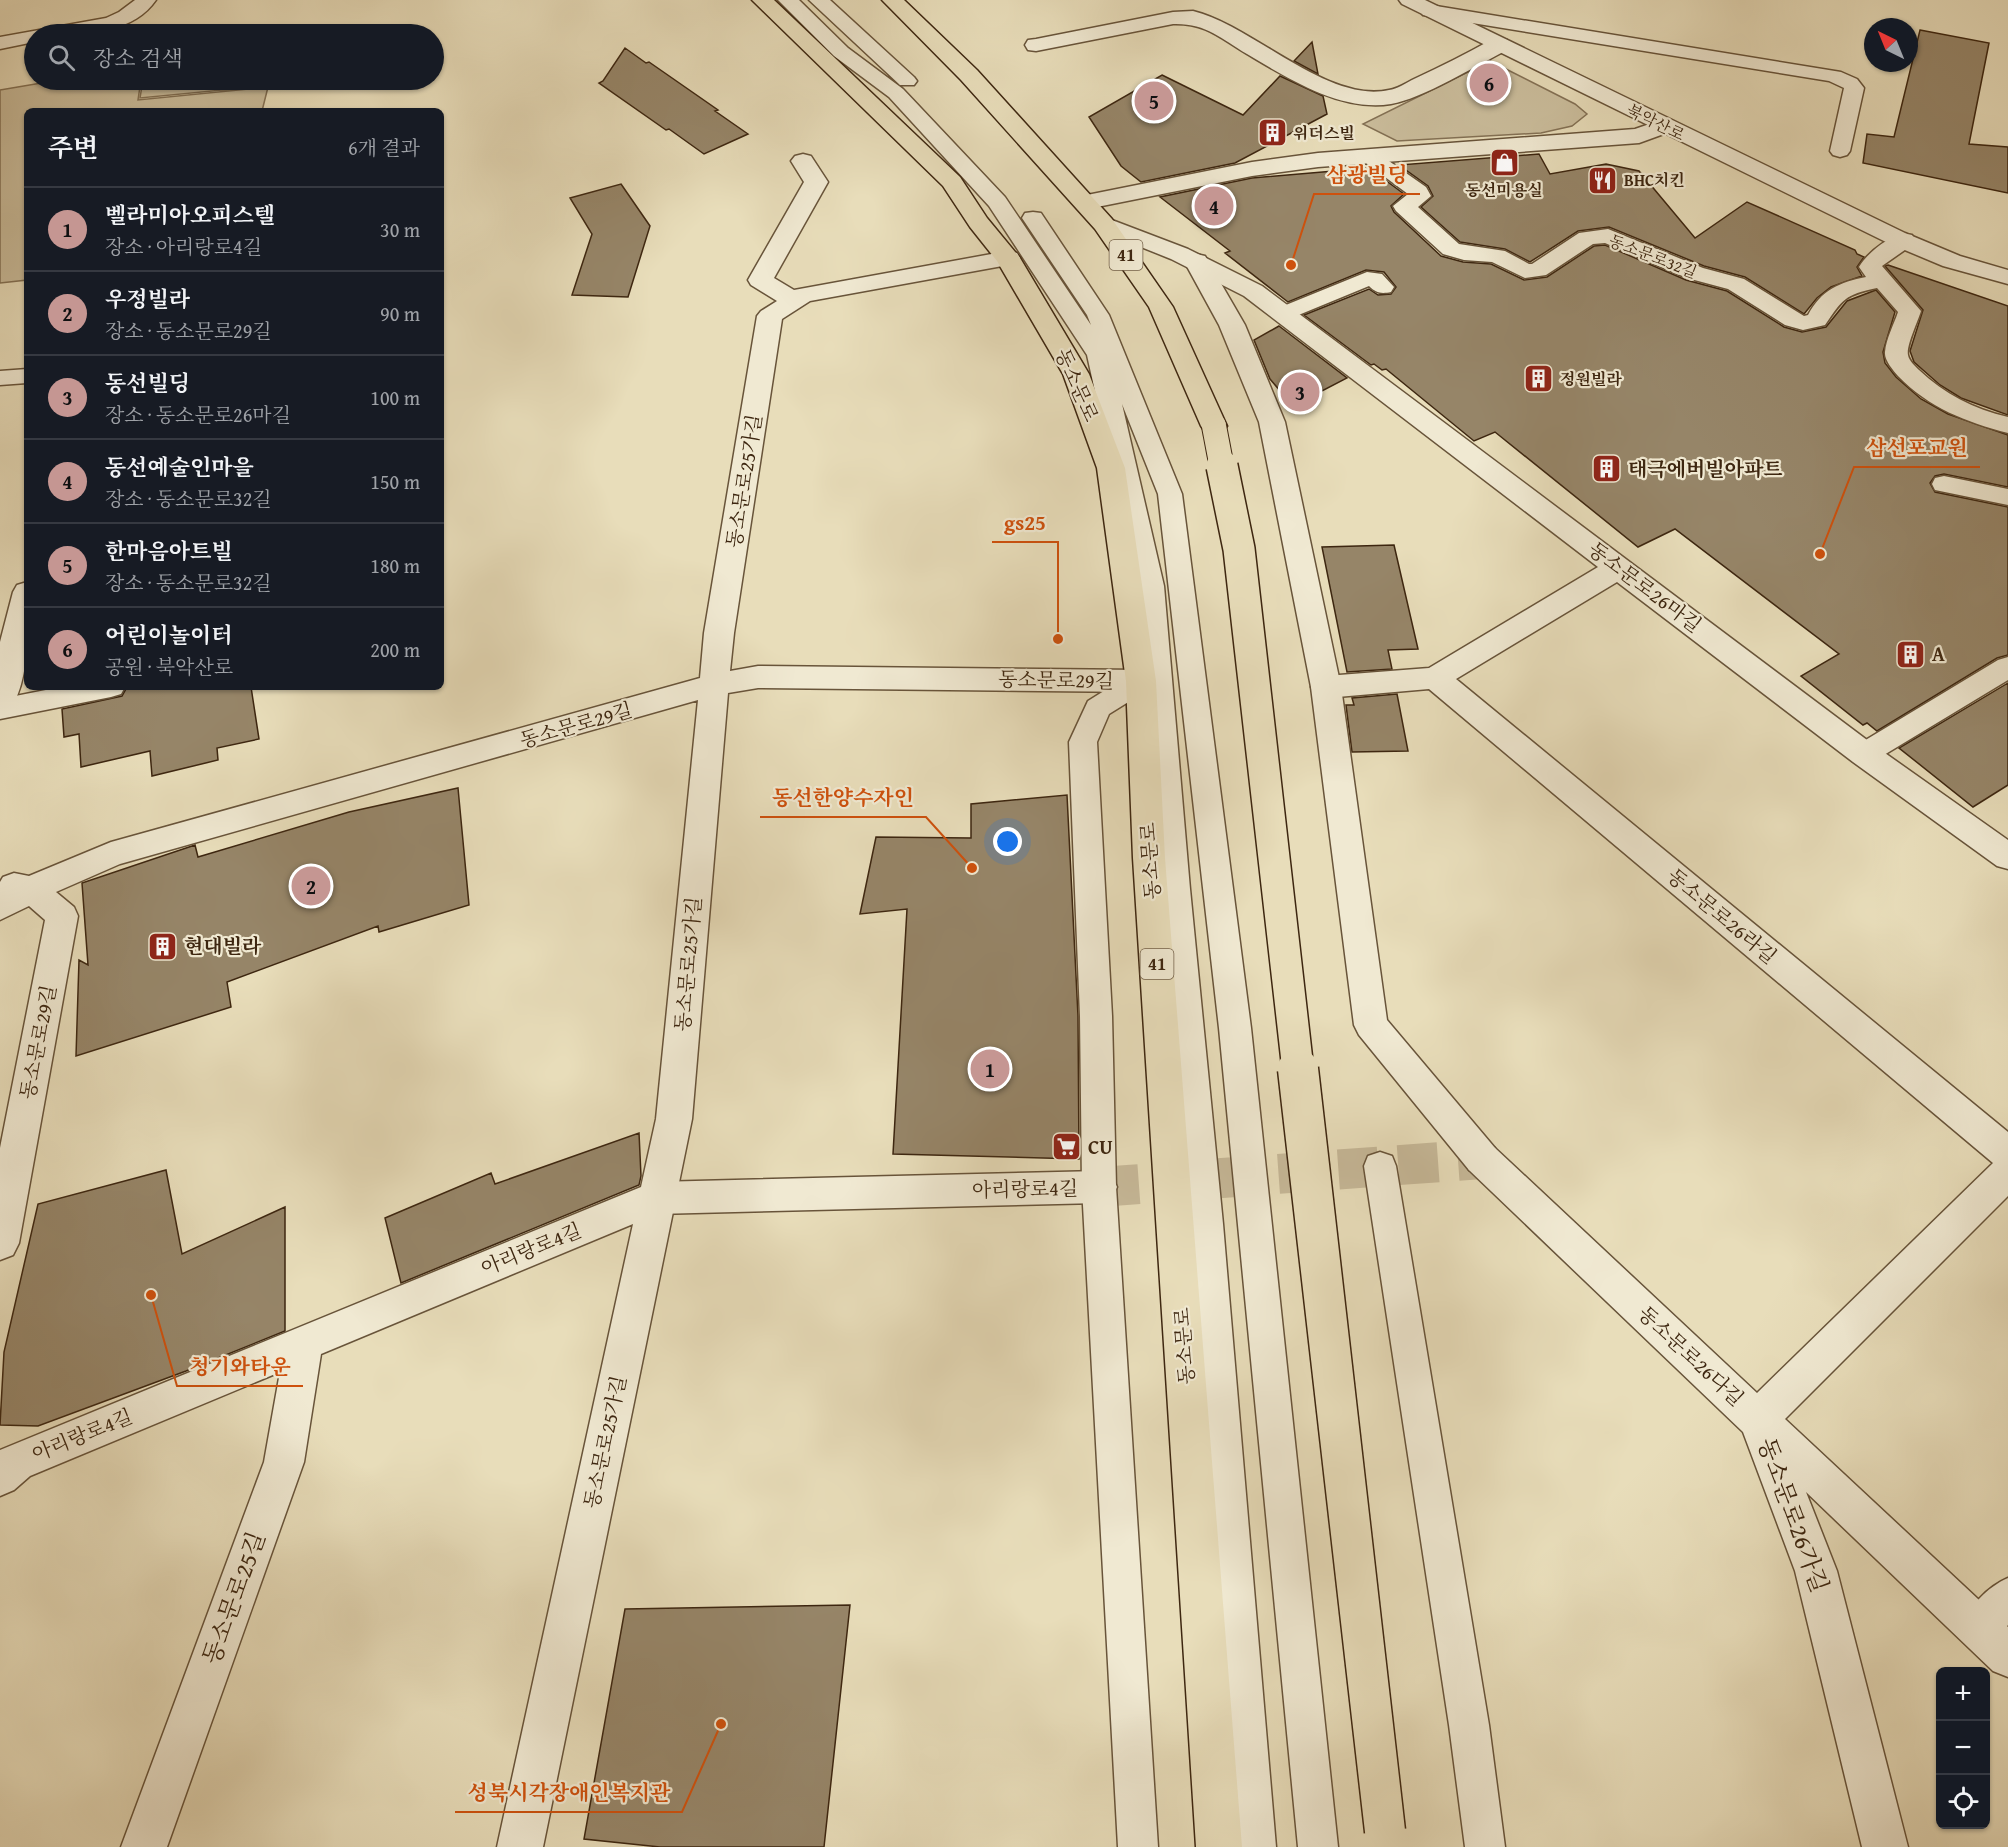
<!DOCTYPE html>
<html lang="ko">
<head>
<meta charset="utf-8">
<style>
	:root { --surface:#171b24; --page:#20242c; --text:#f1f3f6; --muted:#9ea1a6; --line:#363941; --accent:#c59692 }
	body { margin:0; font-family:"Gentium Book Plus","Noto Serif KR",serif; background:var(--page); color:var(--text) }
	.controls { position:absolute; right:18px; bottom:18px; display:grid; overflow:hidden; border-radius:9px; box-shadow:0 2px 4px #0004 }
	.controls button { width:54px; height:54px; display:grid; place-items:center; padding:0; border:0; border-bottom:2px solid var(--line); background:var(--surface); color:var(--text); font:30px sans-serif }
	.compass { position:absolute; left:1864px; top:18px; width:54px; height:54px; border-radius:50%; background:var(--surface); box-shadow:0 2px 4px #0004; rotate:317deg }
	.you { position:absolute; left:1008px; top:842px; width:21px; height:21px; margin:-15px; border:4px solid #fff; border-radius:50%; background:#1a73e8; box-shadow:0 0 0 9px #1a73e833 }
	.badge { display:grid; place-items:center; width:39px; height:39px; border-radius:50%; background:var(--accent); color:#111; font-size:20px; font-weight:700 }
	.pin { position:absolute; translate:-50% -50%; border:3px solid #fff; box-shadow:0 2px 6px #0006 }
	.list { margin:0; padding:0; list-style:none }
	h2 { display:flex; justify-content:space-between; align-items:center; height:78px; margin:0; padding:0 24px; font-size:26px }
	h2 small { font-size:20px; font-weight:400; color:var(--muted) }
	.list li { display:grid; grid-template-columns:39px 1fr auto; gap:18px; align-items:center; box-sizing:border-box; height:84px; padding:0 24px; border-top:2px solid var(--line) }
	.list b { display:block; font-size:22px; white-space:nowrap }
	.list p { margin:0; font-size:20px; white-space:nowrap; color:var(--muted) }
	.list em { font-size:20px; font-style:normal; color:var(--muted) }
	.icon { flex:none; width:33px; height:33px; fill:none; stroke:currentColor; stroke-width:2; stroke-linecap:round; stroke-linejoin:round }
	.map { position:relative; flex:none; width:2008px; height:1847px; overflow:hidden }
	.search { position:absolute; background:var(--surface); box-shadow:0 2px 4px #0004; left:24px; top:24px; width:420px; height:66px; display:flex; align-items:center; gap:15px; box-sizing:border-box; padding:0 21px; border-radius:33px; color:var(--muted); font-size:22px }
	.panel { position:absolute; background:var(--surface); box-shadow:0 2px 4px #0004; left:24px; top:108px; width:420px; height:582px; border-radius:9px }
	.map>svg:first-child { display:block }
	.green { fill:#cbbe9d; stroke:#847256; stroke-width:1.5 }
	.building { fill:#968568; stroke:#3d2610; stroke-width:1.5 }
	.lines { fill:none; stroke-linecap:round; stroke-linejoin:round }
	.tertiary-tunnel { stroke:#c6b898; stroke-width:40; stroke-dasharray:40 20; stroke-linecap:butt }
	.service-casing { stroke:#68543a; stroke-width:3 }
	.minor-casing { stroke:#68543a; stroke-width:3 }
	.tertiary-casing { stroke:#68543a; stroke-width:3 }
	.primary-casing { stroke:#3d2610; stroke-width:3 }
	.service { fill:#f0e9d2; fill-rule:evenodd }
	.minor { fill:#f0e9d2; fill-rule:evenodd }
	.tertiary { fill:#f0e9d2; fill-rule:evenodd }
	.primary { fill:#e8ddba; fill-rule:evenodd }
	.primary-bridge-far2-casing { stroke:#3d2610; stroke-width:26; stroke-linecap:butt }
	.primary-bridge-far1-casing { stroke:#3d2610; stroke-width:34; stroke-linecap:butt }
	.primary-bridge-casing { stroke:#3d2610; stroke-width:43; stroke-linecap:butt }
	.primary-bridge-far2 { stroke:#e8ddba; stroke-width:24 }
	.primary-bridge-far1 { stroke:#e8ddba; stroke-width:31 }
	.primary-bridge { stroke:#e8ddba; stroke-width:40 }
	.labels { text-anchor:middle; stroke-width:4.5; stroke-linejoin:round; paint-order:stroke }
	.far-street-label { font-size:16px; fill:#3d2610; stroke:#f0e9d2 }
	.far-poi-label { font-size:16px; font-weight:bold; fill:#3d2610; stroke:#f0e9d2; text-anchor:start }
	.shield { fill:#f0e9d2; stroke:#73604a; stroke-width:1.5 }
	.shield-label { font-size:18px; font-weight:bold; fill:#3d2610 }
	.street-label { font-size:20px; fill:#3d2610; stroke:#f0e9d2 }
	.poi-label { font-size:20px; font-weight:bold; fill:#3d2610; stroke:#f0e9d2; text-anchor:start }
	.near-street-label { font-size:24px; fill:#3d2610; stroke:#f0e9d2 }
	.leader { fill:none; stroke:#ce510d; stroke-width:2 }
	.callout-dot { fill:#ce510d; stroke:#f0e9d2; stroke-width:2 }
	.callout-label { font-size:21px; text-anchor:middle; font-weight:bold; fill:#ce510d; stroke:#f0e9d2; stroke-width:4.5; stroke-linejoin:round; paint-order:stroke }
</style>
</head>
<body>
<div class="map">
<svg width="2008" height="1847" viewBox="0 0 2008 1847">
	<rect width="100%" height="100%" fill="#e8ddba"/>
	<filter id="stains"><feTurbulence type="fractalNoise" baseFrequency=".00333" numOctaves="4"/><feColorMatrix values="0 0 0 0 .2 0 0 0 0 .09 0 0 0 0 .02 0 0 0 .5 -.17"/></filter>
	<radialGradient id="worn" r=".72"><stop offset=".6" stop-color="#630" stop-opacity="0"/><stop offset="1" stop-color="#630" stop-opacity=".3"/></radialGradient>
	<!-- green -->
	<path class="green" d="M1490 61 1575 104 1587 114 1572 126 1541 133 1397 141 1363 124Z
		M59 80H141L138 100 268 87 262 111H27V280L0 283V90Z
		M143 80H285V84L140 98Z"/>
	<!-- building -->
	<path class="building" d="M1920 30 1989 43 1969 144 2008 147V193L1863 163 1867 134 1894 137Z
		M1312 42 1318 74 1294 61Z
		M625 48 646 63 649 62 718 110 715 111 748 134 704 154 669 129 666 130 599 83 603 81Z
		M1162 75 1243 115 1280 76 1323 96 1327 114 1235 163 1141 182 1121 166 1089 117Z
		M1539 154 1550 174 1606 164 1639 171 1695 238 1747 202 1855 250 1857 254 1864 257 1857 267 1862 276 1831 287 1817 298 1804 314 1745 277 1704 266 1609 227 1578 231 1530 262 1505 249 1460 242 1421 207 1433 196 1428 186 1399 165Z
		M1369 168 1404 194 1391 206 1394 212 1441 256 1463 262 1491 264 1524 280 1547 277 1594 246 1605 245 1686 280 1727 291 1784 327 1802 332 1826 327 1847 301 1876 290 1895 312 1883 352 1885 363 1896 377 1921 399 1948 414 2008 435V487L1944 474 1935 476 1930 483 1935 492 2008 507V655L1997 658 1877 731 1867 723 1863 725 1801 676 1839 654 1675 529 1638 547 1495 432 1474 441 1386 369 1382 370 1374 364 1371 365 1304 315 1369 289 1378 295 1391 294 1396 287 1384 272 1366 270 1288 302 1225 253 1230 251 1160 197 1252 178Z
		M621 184 650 226 628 297 572 295 592 234 570 198Z
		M1888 265 2008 306V415L1961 398 1940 385 1914 362 1910 351 1923 310 1885 266Z
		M1279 326 1347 378 1293 406 1270 379 1254 340Z
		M1394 545 1418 649 1388 650 1392 669 1347 672 1322 547Z
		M2008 683V785L1973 807 1899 748Z
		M127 687H251L259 739 217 748 218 760 152 776 150 751 81 767 79 734 64 737 62 709 122 696Z
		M1397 694 1408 751 1352 752 1346 705H1354L1352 698Z
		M458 788 469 905 379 932 378 926 227 982 231 1007 76 1056 79 960 88 965 82 883 195 845 198 857 349 812Z
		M1067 795 1078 1016 1079 1159 893 1154 907 909 860 914 876 837 971 838V804Z
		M639 1133 641 1176 639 1185 401 1283 385 1218 491 1173 495 1184Z
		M166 1170 182 1254 285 1207V1331L186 1371 38 1426 0 1425 4 1352 38 1204Z
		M850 1605 824 1847H660L584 1839 625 1609Z"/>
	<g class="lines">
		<!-- tertiary-tunnel -->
		<path class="tertiary-tunnel" d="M1099 1187 1482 1159"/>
		<defs>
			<path id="service" d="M135 0H156C130 38 75 34 34 34V42L0 49V37L106 18 119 12Z
				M778 0H799L848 48 903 89 1005 197 1091 325 1087 315 1022 218 1025 213 1033 212 1041 213 1109 315 1182 494 1251 1028 1338 1847H1298L1219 1028 1158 494 1122 404 1164 586 1190 889 1223 1224 1276 1847H1236L1189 1224 1146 691 1109 714 1097 742 1112 1016 1116 1187 1158 1847H1118L1082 1187 1080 1016 1069 742 1088 701 1131 674 1144 672 1138 586 1087 355 989 206 889 97 834 56Z
				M809 0H830L914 77 917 81 914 85H900Z
				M1430 5 1841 72 1857 79 1864 88 1850 151 1847 155 1840 157 1833 155 1830 151 1844 88 1829 81 1423 15 1420 11 1423 7Z
				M1369 150 1376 152 1426 187 1431 196 1418 207 1459 244 1505 251 1529 264H1532L1579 233 1608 229 1703 268 1744 279 1804 316 1808 315C1821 290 1840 282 1866 277L1859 267C1868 252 1893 231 1912 235L1915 240 1912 245 1882 266 1921 311C1918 321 1906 346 1908 355 1909 361 1915 366 1919 370 1944 394 1974 409 2008 417V433C1966 422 1929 408 1898 376 1893 370 1884 360 1885 352 1886 339 1894 324 1898 312L1877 288C1844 295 1843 299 1825 325L1803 330 1785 325 1728 289 1687 278 1605 243 1593 244 1546 275 1525 278 1492 262 1464 260 1443 254 1396 211 1393 206 1408 194 1362 160 1359 156 1362 152Z
				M1367 272 1382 274 1394 287 1391 292C1381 294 1376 293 1369 286L1284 321 1276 319 1273 314 1276 309Z
				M27 369V383L0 385V371Z
				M1944 476 2008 489V505L1935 490 1932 484 1935 478Z
				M2008 657V680L1874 761 1864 764 1854 761 1850 754 1854 747 1998 660Z
				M61 687H125L121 694 111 697 0 719V699Z
				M1380 1152 1392 1156 1396 1166 1489 1725 1505 1847H1465L1449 1725 1364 1166 1368 1156Z
				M2008 1578V1625L1993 1642 1979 1647 1965 1642 1960 1628C1969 1607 1987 1587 2008 1578Z"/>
			<path id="minor" d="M1193 11C1252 25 1327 104 1389 90 1397 89 1406 83 1414 79 1440 67 1466 54 1491 40L1499 39 1507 40 1510 45 1507 50C1477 65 1422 99 1391 104 1341 112 1289 79 1247 54 1220 38 1206 23 1173 24L1036 51 1028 50 1025 45 1028 40 1036 39 1173 12Z
				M1664 119 1672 121 1675 126 1672 131 1639 143 1318 167 1252 176 1087 209 1079 207 1075 202 1079 197 1087 195 1252 162 1318 153 1635 129Z
				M803 154 811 156 828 182 774 278 794 290 1008 251 1017 253 1020 258 1017 263 1008 265 810 301 782 319 734 633 730 671 758 666 1141 670 1152 673 1156 681 1152 689 1141 692 758 688 728 693 692 1119 543 1847H497L633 1224 321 1354 304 1462 167 1847H121L264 1462 280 1372 30 1476 14 1490 0 1496V1450L641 1187 656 1119 698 700 120 864 56 892 74 907 78 916 19 1243 13 1255 0 1260V1148L45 920 29 906 0 920V882L3 877 14 873 29 876 111 842 700 678 704 633 757 316 761 311 777 301 751 285 748 280 804 182 791 161 795 156Z
				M1104 217 1188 249 1262 286 1875 746 2008 840V869L1997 866 1853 762 1617 582 1456 679 2008 1132V1196L1785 1419 2008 1627V1677L1993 1671 1806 1492 1837 1571 1908 1847H1862L1795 1571 1743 1432 1469 1170 1464 1159 1469 1148 1482 1143 1495 1148 1757 1393 1993 1163 1429 689 1326 698 1315 695 1311 687 1315 679 1326 676 1429 668 1598 567 1244 296 1171 259 1096 229 1092 224 1096 219Z
				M27 582C27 623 32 672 11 709L0 712V642L13 592 17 585Z"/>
			<path id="tertiary" d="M1399 0H1425L1905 233 1960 256 2008 270V284L1943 266 1888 243 1402 4Z
				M1196 254 1205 256 1208 261 1245 325 1285 422 1341 687 1387 1020 1495 1148 1500 1159 1495 1170 1482 1175 1469 1170 1359 1035 1354 1025 1311 687 1259 422 1219 325 1184 261 1187 256Z
				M1099 1171 1112 1176 1117 1187 1112 1198 1099 1203 656 1214 643 1209 638 1198 643 1187 656 1182Z"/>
			<path id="primary" d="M752 0H774L960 177 987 218 1020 258 1089 374 1125 468 1156 681 1165 858 1242 1847H1196L1133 858 1126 681 1097 468 1063 374 997 261 970 227 943 186Z
				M882 0H904L977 70 1112 219 1173 307 1227 426 1223 432 1214 435 1205 432 1201 426 1149 307 1095 229 961 80Z"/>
		</defs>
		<!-- service casing -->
		<use href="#service" class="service-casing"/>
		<!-- minor casing -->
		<use href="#minor" class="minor-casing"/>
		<!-- tertiary casing -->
		<use href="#tertiary" class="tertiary-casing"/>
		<!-- primary casing -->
		<use href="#primary" class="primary-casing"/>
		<!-- service -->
		<use href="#service" class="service"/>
		<!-- minor -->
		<use href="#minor" class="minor"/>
		<!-- tertiary -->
		<use href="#tertiary" class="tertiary"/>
		<!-- primary -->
		<use href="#primary" class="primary"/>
		<defs>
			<path id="primary-bridge-far2" d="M1214 426 1222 468"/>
			<path id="primary-bridge-far1" d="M1222 466 1239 549 1298 1070"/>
			<path id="primary-bridge" d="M1298 1069 1385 1831"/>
		</defs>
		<!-- primary-bridge-far2 casing -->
		<use href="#primary-bridge-far2" class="primary-bridge-far2-casing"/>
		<!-- primary-bridge-far1 casing -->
		<use href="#primary-bridge-far1" class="primary-bridge-far1-casing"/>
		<!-- primary-bridge casing -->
		<use href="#primary-bridge" class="primary-bridge-casing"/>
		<!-- primary-bridge-far2 -->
		<use href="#primary-bridge-far2" class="primary-bridge-far2"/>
		<!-- primary-bridge-far1 -->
		<use href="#primary-bridge-far1" class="primary-bridge-far1"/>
		<!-- primary-bridge -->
		<use href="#primary-bridge" class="primary-bridge"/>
	</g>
	<!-- icons -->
	<defs>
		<symbol id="building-square" viewBox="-11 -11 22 22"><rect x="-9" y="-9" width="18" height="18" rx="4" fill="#8f2418" stroke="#f0e9d2"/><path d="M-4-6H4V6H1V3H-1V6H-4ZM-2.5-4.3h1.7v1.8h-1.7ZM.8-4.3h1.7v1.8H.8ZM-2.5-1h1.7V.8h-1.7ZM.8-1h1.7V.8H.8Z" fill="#fff"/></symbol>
		<symbol id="shop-square" viewBox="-11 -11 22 22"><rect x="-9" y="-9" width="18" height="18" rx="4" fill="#8f2418" stroke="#f0e9d2"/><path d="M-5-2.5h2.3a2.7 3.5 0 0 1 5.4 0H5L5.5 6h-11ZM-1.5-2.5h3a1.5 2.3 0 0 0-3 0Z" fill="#fff"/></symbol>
		<symbol id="restaurant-square" viewBox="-11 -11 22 22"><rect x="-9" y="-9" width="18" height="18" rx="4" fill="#8f2418" stroke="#f0e9d2"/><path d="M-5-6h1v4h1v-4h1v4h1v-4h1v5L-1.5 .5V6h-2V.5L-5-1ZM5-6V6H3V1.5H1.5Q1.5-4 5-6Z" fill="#fff"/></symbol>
		<symbol id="supermarket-square" viewBox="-11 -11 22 22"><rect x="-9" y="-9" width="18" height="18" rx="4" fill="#8f2418" stroke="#f0e9d2"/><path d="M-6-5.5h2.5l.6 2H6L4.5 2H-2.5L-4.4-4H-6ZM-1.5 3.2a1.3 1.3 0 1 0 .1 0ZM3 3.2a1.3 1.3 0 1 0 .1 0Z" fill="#fff"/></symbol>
	</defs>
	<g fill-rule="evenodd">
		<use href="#building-square" x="1256" y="116" width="33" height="33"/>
		<use href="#shop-square" x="1488" y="146" width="33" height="33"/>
		<use href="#restaurant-square" x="1586" y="164" width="33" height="33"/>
		<use href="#building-square" x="1522" y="362" width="33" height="33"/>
		<use href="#building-square" x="1590" y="452" width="33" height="33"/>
		<use href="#building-square" x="1894" y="638" width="33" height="33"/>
		<use href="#building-square" x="146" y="930" width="33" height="33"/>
		<use href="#supermarket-square" x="1050" y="1130" width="33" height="33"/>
	</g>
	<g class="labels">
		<!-- far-street labels -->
		<g class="far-street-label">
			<text transform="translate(1656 122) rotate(26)" y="6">북악산로</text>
			<text transform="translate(1653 256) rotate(21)" y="6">동소문로32길</text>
		</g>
		<!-- far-poi labels -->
		<g class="far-poi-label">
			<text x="1293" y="139">위더스빌</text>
			<text x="1624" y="186">BHC치킨</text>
			<text x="1504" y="196" text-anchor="middle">동선미용실</text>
			<text x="1560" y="385">정원빌라</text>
		</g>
		<!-- shield labels -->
		<g class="shield">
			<rect x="1109.5" y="240" width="33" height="30" rx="4.5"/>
			<rect x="1140.5" y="949" width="33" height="30" rx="4.5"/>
		</g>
		<g class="shield-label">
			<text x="1126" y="261">41</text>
			<text x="1157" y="970">41</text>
		</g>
		<!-- street labels -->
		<g class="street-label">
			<text transform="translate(1077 385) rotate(66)" y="7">동소문로</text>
			<text transform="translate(744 481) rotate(-81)" y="7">동소문로25가길</text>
			<text transform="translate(1645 587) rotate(37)" y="7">동소문로26마길</text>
			<text transform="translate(1056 680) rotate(1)" y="7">동소문로29길</text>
			<text transform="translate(576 725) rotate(-16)" y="7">동소문로29길</text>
			<text transform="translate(1150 861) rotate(-94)" y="7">동소문로</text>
			<text transform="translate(1722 916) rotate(40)" y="7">동소문로26라길</text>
			<text transform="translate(688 964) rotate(-85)" y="7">동소문로25가길</text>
			<text transform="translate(38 1042) rotate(-79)" y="7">동소문로29길</text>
			<text transform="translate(1025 1189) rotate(-1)" y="7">아리랑로4길</text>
			<text transform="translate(531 1249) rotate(-22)" y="7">아리랑로4길</text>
			<text transform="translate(1184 1346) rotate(-94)" y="7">동소문로</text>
			<text transform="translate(1691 1356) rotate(43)" y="7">동소문로26다길</text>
			<text transform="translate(82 1435) rotate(-22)" y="7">아리랑로4길</text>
			<text transform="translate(605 1442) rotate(-78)" y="7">동소문로25가길</text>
		</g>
		<!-- poi labels -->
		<g class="poi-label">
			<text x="1628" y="476">태극에버빌아파트</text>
			<text x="1932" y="661">A</text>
			<text x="184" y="953">현대빌라</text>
			<text x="1088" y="1154">CU</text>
		</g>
		<!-- near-street labels -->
		<g class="near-street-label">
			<text transform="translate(1793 1515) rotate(70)" y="8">동소문로26가길</text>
			<text transform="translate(234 1598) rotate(-70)" y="8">동소문로25길</text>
		</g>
	</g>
	<!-- callouts -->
	<path class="leader" d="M1291 265L1314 194H1420M1820 554L1854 467H1980M1058 639L1058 542H992M972 868L926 817H760M151 1295L177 1386H303M721 1724L682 1812H455"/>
	<g class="callout-dot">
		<circle cx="1291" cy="265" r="6"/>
		<circle cx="1820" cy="554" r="6"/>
		<circle cx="1058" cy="639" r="6"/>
		<circle cx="972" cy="868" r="6"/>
		<circle cx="151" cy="1295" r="6"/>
		<circle cx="721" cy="1724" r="6"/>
	</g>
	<g class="callout-label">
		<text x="1367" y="182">삼광빌딩</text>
		<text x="1917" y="455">삼선포교원</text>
		<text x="1025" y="530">gs25</text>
		<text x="843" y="805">동선한양수자인</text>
		<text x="240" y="1374">청기와타운</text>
		<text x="569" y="1800">성북시각장애인복지관</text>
	</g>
	<rect width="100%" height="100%" filter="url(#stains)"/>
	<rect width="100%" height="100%" fill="url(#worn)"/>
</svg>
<div class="controls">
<button>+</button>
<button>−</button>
<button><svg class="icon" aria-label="locate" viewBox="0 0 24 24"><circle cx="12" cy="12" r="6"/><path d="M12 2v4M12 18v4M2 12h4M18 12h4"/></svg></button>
</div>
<svg class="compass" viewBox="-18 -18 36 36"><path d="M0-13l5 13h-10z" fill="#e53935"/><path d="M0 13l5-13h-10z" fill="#9ea1a6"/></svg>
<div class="you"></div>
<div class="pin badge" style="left:990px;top:1069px">1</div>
<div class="pin badge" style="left:311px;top:886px">2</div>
<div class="pin badge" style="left:1300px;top:392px">3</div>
<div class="pin badge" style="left:1214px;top:206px">4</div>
<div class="pin badge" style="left:1154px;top:101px">5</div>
<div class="pin badge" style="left:1489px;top:83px">6</div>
<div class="search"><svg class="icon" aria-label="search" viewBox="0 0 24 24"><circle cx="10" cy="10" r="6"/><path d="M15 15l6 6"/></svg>장소 검색</div>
<section class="panel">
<h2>주변<small>6개 결과</small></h2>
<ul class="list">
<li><span class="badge">1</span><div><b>벨라미아오피스텔</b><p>장소 · 아리랑로4길</p></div><em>30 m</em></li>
<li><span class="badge">2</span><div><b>우정빌라</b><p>장소 · 동소문로29길</p></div><em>90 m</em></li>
<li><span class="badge">3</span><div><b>동선빌딩</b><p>장소 · 동소문로26마길</p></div><em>100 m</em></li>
<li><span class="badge">4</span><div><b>동선예술인마을</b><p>장소 · 동소문로32길</p></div><em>150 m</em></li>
<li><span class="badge">5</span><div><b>한마음아트빌</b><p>장소 · 동소문로32길</p></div><em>180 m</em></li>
<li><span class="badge">6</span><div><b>어린이놀이터</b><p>공원 · 북악산로</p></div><em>200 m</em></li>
</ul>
</section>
</div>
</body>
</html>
